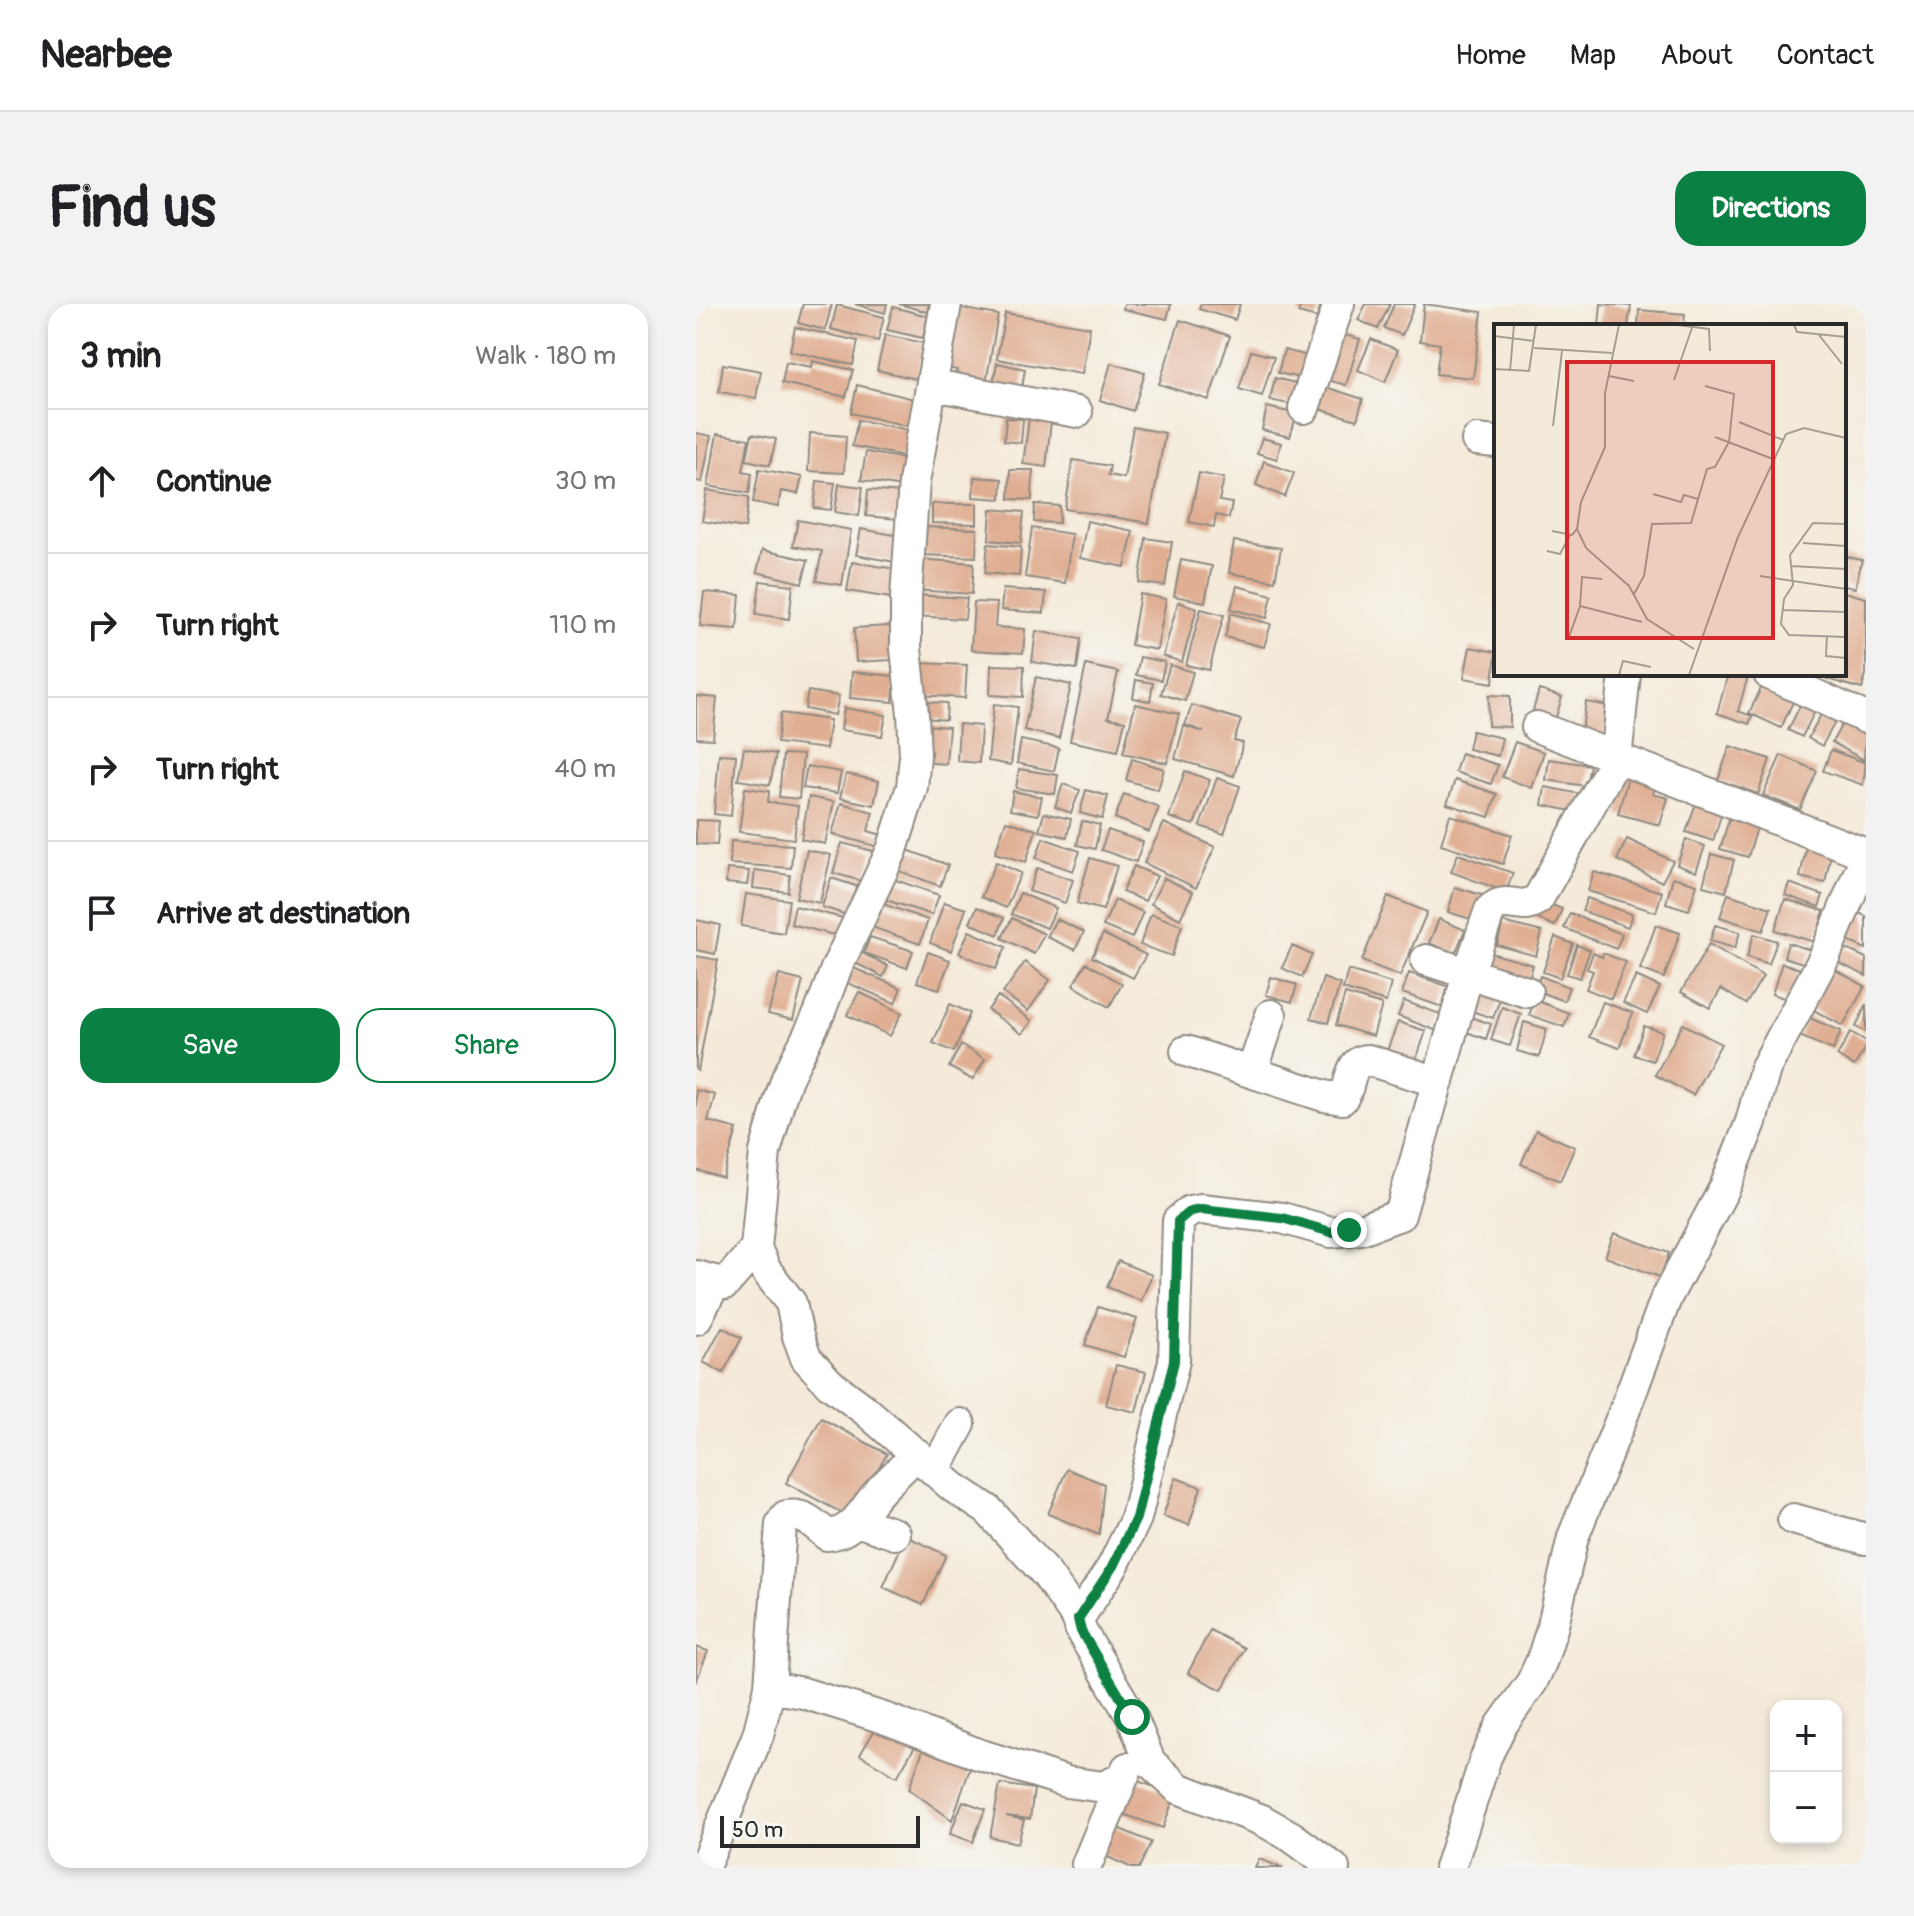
<!DOCTYPE html>
<html lang="en">
<head>
<meta charset="utf-8">
<style>
	:root { --surface:#fff; --page:#f2f2f2; --text:#202124; --muted:#757577; --line:#e0e0e0; --accent:#0b8043 }
	body { margin:0; font-family:Pangolin,sans-serif; background:var(--page); color:var(--text) }
	.controls { position:absolute; right:24px; bottom:24px; display:grid; overflow:hidden; border-radius:16px; box-shadow:0 4px 12px #0003 }
	.controls button { width:72px; height:72px; display:grid; place-items:center; padding:0; border:0; border-bottom:2px solid var(--line); background:var(--surface); color:var(--text); font:40px sans-serif }
	.scale { position:absolute; left:24px; bottom:20px; width:200px; box-sizing:border-box; padding-left:8px; border:4px solid #2b2b2b; border-top:0; font-size:22px; line-height:28px; white-space:nowrap; color:#2b2b2b; -webkit-text-stroke:6px #f6f6f2; paint-order:stroke }
	.stop { position:absolute; width:24px; height:24px; margin:-18px; border:6px solid #0b8043; border-radius:50%; background:#fff }
	.stop.end { background:#0b8043; border-color:#fff; box-shadow:0 2px 8px #0008 }
	.list { margin:0; padding:0; list-style:none }
	h2 { display:flex; justify-content:space-between; align-items:center; height:104px; margin:0; padding:0 32px; font-size:34px }
	h2 small { font-size:26px; font-weight:400; color:var(--muted) }
	.list li { display:grid; grid-template-columns:52px 1fr auto; gap:24px; align-items:center; box-sizing:border-box; height:144px; padding:0 32px; border-top:2px solid var(--line) }
	.list b { display:block; font-size:30px; white-space:nowrap }
	.list em { font-size:26px; font-style:normal; color:var(--muted) }
	.actions { display:flex; gap:16px; padding:24px 32px }
	.actions a { flex:1; padding:18px 0; border:2px solid var(--accent); border-radius:24px; text-align:center; font-size:28px; color:var(--accent) }
	.actions .main { background:var(--accent); color:#fff }
	.icon { flex:none; width:44px; height:44px; fill:none; stroke:currentColor; stroke-width:2; stroke-linecap:round; stroke-linejoin:round }
	.map { position:relative; flex:none; width:1170px; height:1564px; overflow:hidden; border-radius:24px }
	header { display:flex; align-items:center; gap:48px; box-sizing:border-box; height:112px; padding:0 40px; background:var(--surface); border-bottom:2px solid var(--line) }
	header strong { font-size:38px }
	nav { display:flex; gap:44px; margin-inline-start:auto; font-size:28px }
	.intro { display:flex; align-items:center; justify-content:space-between; box-sizing:border-box; height:192px; padding:0 48px }
	h1 { margin:0; font-size:56px }
	.button { padding:20px 36px; border-radius:24px; background:var(--accent); color:#fff; font-size:28px; font-weight:700 }
	main { display:flex; gap:48px; padding:0 48px }
	aside { flex:1; background:var(--surface); border-radius:24px; box-shadow:0 4px 12px #0003 }
	.map>svg:first-child { display:block }
	.building { fill:#e0ae92 }
	.lines { fill:none; stroke-linecap:round; stroke-linejoin:round }
	.minor-casing { stroke:#908a82; stroke-width:34 }
	.minor { stroke:#fff; stroke-width:30 }
	.route { stroke:#0b8043; stroke-width:10 }
	.inset-road { fill:none; stroke:#a49e93; stroke-width:2 }
	.view { fill:#d62828; fill-opacity:0.15; stroke:#d62828; stroke-width:4 }
	.inset-edge { fill:none; stroke:#2b2b2b; stroke-width:4 }
</style>
</head>
<body>
<header>
<strong>Nearbee</strong>
<nav><a>Home</a><a>Map</a><a>About</a><a>Contact</a></nav>
</header>
<div class="intro"><h1>Find us</h1><a class="button">Directions</a></div>
<main>
<aside>
<h2>3 min<small>Walk · 180 m</small></h2>
<ul class="list">
<li><svg class="icon" aria-label="ahead" viewBox="0 0 24 24"><path d="M12 20V5M6 11l6-6 6 6"/></svg><div><b>Continue</b></div><em>30 m</em></li>
<li><svg class="icon" aria-label="right" viewBox="0 0 24 24"><path d="M7 20v-9h11M14 6l5 5-5 5"/></svg><div><b>Turn right</b></div><em>110 m</em></li>
<li><svg class="icon" aria-label="right" viewBox="0 0 24 24"><path d="M7 20v-9h11M14 6l5 5-5 5"/></svg><div><b>Turn right</b></div><em>40 m</em></li>
<li><svg class="icon" aria-label="arrive" viewBox="0 0 24 24"><path d="M6 21V4h12l-3 4 3 4H6"/></svg><div><b>Arrive at destination</b></div></li>
</ul>
<div class="actions"><a class="main">Save</a><a>Share</a></div>
</aside>
<div class="map">
<svg width="1170" height="1564" viewBox="0 0 1170 1564">
	<rect width="100%" height="100%" fill="#f6f6f2"/>
	<filter id="ink" filterUnits="userSpaceOnUse"><feTurbulence type="fractalNoise" baseFrequency=".0125" numOctaves="2"/><feDisplacementMap in="SourceGraphic" scale="16" xChannelSelector="R" yChannelSelector="G"/><feConvolveMatrix kernelMatrix="1 2 1 2 8 2 1 2 1" color-interpolation-filters="sRGB"/></filter>
	<filter id="wash" filterUnits="userSpaceOnUse"><feTurbulence type="fractalNoise" baseFrequency=".006" numOctaves="4" result="noise"/><feDisplacementMap in="SourceGraphic" scale="32" xChannelSelector="R" yChannelSelector="G"/><feGaussianBlur stdDeviation="1.8" result="paint"/><feColorMatrix in="noise" values="0 0 0 0 0 0 0 0 0 0 0 0 0 0 0 0 0 1.4 0 .05"/><feComposite in="paint" operator="in"/></filter>
	<g filter="url(#wash)">
		<rect width="100%" height="100%" fill="#f4ead9"/>
		<g id="blocks">
			<!-- building -->
			<path class="building" d="M107 0H136L129 26 102 19Z
				M159 0H191L189 9Z
				M203 0H233L231 8Z
				M428 0H475L471 15 427 5Z
				M505 0H544L539 16 503 5Z
				M605 0H625L621 14 602 9Z
				M670 0H694L682 25 662 16Z
				M698 0H719L706 31 688 24Z
				M728 0 786 8 777 74 740 70 744 40 724 37Z
				M905 0 935 2 932 22H903Z
				M141 1 188 13 182 37 135 25Z
				M197 3 232 12 227 34 191 26Z
				M258 3 302 11 289 85 258 80 261 66 247 63Z
				M943 6 989 10 988 22H942Z
				M309 9 394 23 386 70 301 55Z
				M484 16 534 32 513 96 463 80Z
				M99 23 162 37 157 61 94 47Z
				M638 28 664 35 650 81 624 74Z
				M189 31 228 39 220 75 181 66Z
				M675 35 702 46 689 78 662 66Z
				M588 46 613 52 609 75 582 69Z
				M555 47 578 53 566 92 543 85Z
				M117 57 157 66 150 93 86 79 90 58 116 63Z
				M301 59 329 65 325 90 296 85Z
				M415 59 449 69 437 107 404 96Z
				M27 60 65 67 60 94 23 88Z
				M579 74 607 81 602 102 574 96Z
				M161 81 218 95 212 122 155 109Z
				M623 81 667 95 661 116 616 103Z
				M571 103 601 110 594 133 566 126Z
				M310 114 327 115 325 139 308 137Z
				M333 114 355 117 350 163 327 160Z
				M162 116 213 126 207 152 156 142Z
				M437 123 469 129 453 219 369 205 377 156 414 162 412 171 428 174Z
				M0 129 15 132 6 178 0 177Z
				M114 129 150 132 148 169 112 167Z
				M21 130 53 135 47 167 56 169 53 189 12 182Z
				M56 130 80 135 74 161 50 156Z
				M566 134 585 139 581 155 561 149Z
				M170 148 216 156 211 184 165 176Z
				M568 157 598 169 589 193 560 181Z
				M63 165 106 173 102 190 85 187 82 203 57 198Z
				M314 166H337L336 196 313 195Z
				M503 169 528 174 523 197 536 199 533 214 520 211 518 223 493 218Z
				M278 173 306 175 305 195 277 193Z
				M121 177 139 179 135 206 118 204Z
				M143 180 167 183 163 212 139 208Z
				M11 186 53 193 49 224 6 217Z
				M172 186 214 190 212 216 170 212Z
				M236 200H281V220L236 219Z
				M339 200 364 202 363 219 338 218Z
				M295 205 328 208 325 239 293 236Z
				M102 216 155 226 146 281 120 277 126 247 97 242Z
				M391 217 437 227 429 263 384 254Z
				M225 223 281 225 280 253 223 251Z
				M336 224 376 230 369 279 329 273Z
				M165 225 204 232 199 258 160 251Z
				M450 234 476 238 469 282 443 279Z
				M538 237 585 244 579 277 533 269Z
				M292 240 325 243 323 272 289 269Z
				M66 246 112 256 106 279 61 268Z
				M1148 252 1166 256 1159 284 1148 282Z
				M220 255 278 259 276 290 218 286Z
				M485 256 516 262 509 298 478 292Z
				M156 258 200 265 195 294 151 287Z
				M64 277 97 281 93 315 60 310Z
				M541 282 576 291 571 314 535 305Z
				M307 285 350 288 348 309 305 306Z
				M8 288 44 291 41 325 4 322Z
				M1148 288 1170 294V370L1166 385 1131 375 1133 370H1148Z
				M444 290 470 295 461 346 435 341Z
				M217 291 271 294 269 315 217 312Z
				M278 298 301 299 299 323 329 325 327 349 275 346Z
				M482 298 501 304 486 358 467 352Z
				M505 305 528 311 513 366 490 361Z
				M535 309 575 320 568 343 529 333Z
				M194 322 196 356 160 358 158 324Z
				M340 327 385 335 381 365 336 358Z
				M774 343 800 348 797 379 768 374Z
				M444 353 469 358 465 376 440 371Z
				M225 359 271 361 269 394 224 391Z
				M295 361 328 362 327 393 294 391Z
				M390 361 422 368 412 414 429 417 422 447 374 437Z
				M474 361 497 368 489 397 465 390Z
				M156 368 199 372 197 398 154 394Z
				M1032 370 1052 372 1042 407 1056 412 1053 420 1021 409Z
				M1071 372 1102 387 1085 424 1053 409Z
				M340 373 375 381 363 434 328 426Z
				M440 376 457 379 454 397 437 394Z
				M843 386 866 393 858 420 835 414Z
				M112 387 143 392 139 411 109 405Z
				M793 391 814 392V423L792 422Z
				M0 392 21 394 17 435 0 434Z
				M1108 394 1122 401 1106 433 1092 426Z
				M229 398 251 399 250 416 227 414Z
				M890 398 913 402 907 437 885 433Z
				M298 400 322 403 315 461 292 457Z
				M439 400 483 410 471 459 427 449Z
				M496 401 545 416 538 437 547 439 538 472 479 455 488 422 508 428 489 421Z
				M148 404 190 411 186 432 145 426Z
				M1128 405 1142 413 1126 442 1112 434Z
				M85 409 134 416 130 445 81 439Z
				M1150 413 1170 424 1168 456 1136 438Z
				M263 420 285 422 283 459 261 457Z
				M226 421 253 423 250 460 224 458Z
				M776 427 806 434 802 452 772 445Z
				M325 436 363 444 358 467 321 459Z
				M819 438 848 448 836 484 806 473Z
				M1034 442 1074 455 1062 490 1022 476Z
				M48 444 80 450 74 481 42 476Z
				M1135 446 1170 459 1167 481 1127 467Z
				M765 449 802 461 795 480 759 468Z
				M23 450 40 451 35 512 18 510Z
				M87 450 107 451 103 495 83 493Z
				M1085 451 1121 467 1104 506 1067 491Z
				M436 455 468 465 462 486 430 476Z
				M853 455 894 461 890 482 850 476Z
				M111 462 145 468 141 489 107 484Z
				M323 465 362 471 359 490 320 484Z
				M934 466 962 474 957 490 972 494 964 521 922 510Z
				M489 467 514 476 498 521 473 513Z
				M150 470 183 477 178 501 144 494Z
				M521 474 544 482 528 530 504 522Z
				M759 476 801 490 793 513 751 500Z
				M367 480 384 486 375 509 359 503Z
				M849 483 885 490 881 508 846 501Z
				M49 484 73 487 72 498 102 502 98 535 43 528Z
				M390 486 412 492 406 515 384 509Z
				M317 487 346 493 342 511 314 506Z
				M428 490 463 503 453 528 419 514Z
				M113 493 138 498 129 540 105 535Z
				M1001 496 1027 505 1017 537 990 528Z
				M145 499 177 508 172 527 186 531 183 543 136 530Z
				M348 509 375 515 371 533 343 527Z
				M1035 509 1063 517 1052 553 1024 545Z
				M754 511 816 531 807 560 745 540Z
				M0 516 23 517 21 541 0 540Z
				M310 517 340 526 330 558 299 549Z
				M386 517 404 521 399 545 381 541Z
				M468 519 519 543 500 584 448 559Z
				M412 526 447 538 440 558 405 546Z
				M347 534 384 547 377 567 340 554Z
				M931 535 977 557 966 578 921 556Z
				M990 535 1009 542 1000 568 981 561Z
				M35 537 97 541 95 564 34 560Z
				M146 539 177 547 169 578 137 569Z
				M1111 539 1136 544 1129 579 1104 573Z
				M206 544 252 561 244 582 198 565Z
				M111 546 135 551 124 599 100 594Z
				M762 550 817 569 810 588 755 568Z
				M1015 550 1038 556 1030 588 1007 582Z
				M394 554 421 562 407 606 381 599Z
				M300 558 325 569 310 604 285 593Z
				M438 562 461 572 449 597 426 588Z
				M341 564 377 576 369 599 333 587Z
				M31 565 53 567 51 581 30 579Z
				M59 566 94 571 92 588 57 584Z
				M898 568 966 588 960 608 892 587Z
				M191 573 243 591 236 611 184 594Z
				M977 573 1001 580 993 606 970 599Z
				M135 574 163 583 154 612 126 603Z
				M468 574 497 588 484 615 455 600Z
				M1093 579 1127 591 1123 603 1089 591Z
				M759 583 789 592 781 617 752 608Z
				M324 589 360 604 351 624 315 610Z
				M50 590 93 596 88 629 45 622Z
				M1032 590 1075 604 1067 627 1024 613Z
				M692 592 731 608 704 672 666 657Z
				M891 594 936 610 932 623 886 607Z
				M1089 595 1128 607 1119 638 1079 626Z
				M419 596 447 608 436 634 407 622Z
				M844 596 866 605 859 622 837 613Z
				M179 597 232 616 224 640 170 621Z
				M248 598 270 605 255 647 234 639Z
				M99 602 151 615 146 633 95 620Z
				M281 603 308 614 302 631 274 619Z
				M1160 608 1170 612V645L1149 636Z
				M874 609 926 630 920 645 868 624Z
				M455 610 486 621 476 652 444 641Z
				M316 614 348 630 338 650 306 634Z
				M360 615 388 628 379 646 351 633Z
				M743 615 769 626 759 650 733 639Z
				M0 616 24 621 19 650 0 646Z
				M807 618 846 628 840 652 801 641Z
				M960 621 984 629 968 674 944 665Z
				M1019 621 1044 628 1039 644 1014 637Z
				M273 627 310 643 300 665 263 649Z
				M407 630 450 651 437 674 396 653Z
				M1058 630 1081 637 1073 660 1051 653Z
				M174 633 217 647 211 664 168 649Z
				M859 633 877 640 864 674 847 668Z
				M1092 639 1115 646 1110 660 1088 653Z
				M1013 640 1067 672 1050 700 1025 685 1014 704 985 688Z
				M881 641 894 646 884 674 871 670Z
				M596 642 616 651 606 673 586 664Z
				M1146 643 1170 654V672L1139 657Z
				M157 644 192 662 187 673 151 655Z
				M232 648 254 656 243 685 221 678Z
				M791 648 837 661 832 679 786 666Z
				M897 649 906 653 907 649 930 658 915 695 890 685 897 667 891 665Z
				M0 652 22 656 2 767 0 766Z
				M329 658 354 676 332 707 307 689Z
				M390 659 426 680 413 703 377 681Z
				M1086 659 1104 665 1094 696 1076 690Z
				M155 663 205 684 199 699 149 678Z
				M1134 663 1169 682 1147 722 1112 703Z
				M652 666 695 679 690 698 647 685Z
				M713 669 754 683 746 703 706 689Z
				M83 671 107 677 97 716 72 710Z
				M844 672 873 683 868 697 839 686Z
				M940 672 964 683 951 710 927 699Z
				M575 673 601 681 596 698 570 691Z
				M627 674 644 680 632 719 615 714Z
				M776 682 805 692 797 714 769 705Z
				M163 688 206 709 194 732 151 711Z
				M649 690 686 701 677 732 640 721Z
				M302 692 336 717 326 730 292 706Z
				M839 696 873 709 868 723 833 711Z
				M708 697 747 711 741 727 702 712Z
				M907 698 937 709 923 744 893 733Z
				M254 700 274 709 258 748 237 739Z
				M1170 700V728L1160 723Z
				M806 703 825 710 814 742 795 736Z
				M769 711 795 720 790 735 765 726Z
				M1111 713 1145 727 1137 746 1103 732Z
				M702 718 730 727 718 762 689 752Z
				M828 718 851 725 843 753 821 747Z
				M987 720 1025 740 997 791 959 771Z
				M948 722 967 728 957 757 938 751Z
				M1155 728 1170 737V744L1158 762 1141 752Z
				M265 741 289 755 277 776 253 763Z
				M0 786 19 791 12 817 41 825 27 874 0 866Z
				M840 826 879 843 864 877 825 860Z
				M918 929 973 949 964 973 909 953Z
				M422 957 456 971 445 997 411 983Z
				M402 1003 441 1015 428 1053 389 1041Z
				M26 1023 46 1034 27 1069 7 1058Z
				M420 1061 450 1068 440 1108 410 1101Z
				M125 1114 191 1150 155 1214 90 1179Z
				M371 1165 408 1180 403 1231 352 1210Z
				M480 1174 505 1183 493 1221 467 1212Z
				M210 1232 250 1251 227 1301 187 1283Z
				M514 1326 548 1344 526 1386 492 1369Z
				M0 1343 12 1347 0 1378Z
				M185 1415 222 1437 201 1473 164 1451Z
				M228 1443 276 1459 256 1516 213 1485Z
				M433 1474 479 1490 467 1524 421 1508Z
				M304 1480 338 1485 334 1515 310 1512 328 1516 322 1539 294 1533Z
				M267 1497 289 1505 277 1538 254 1530Z
				M417 1522 455 1538 443 1564H436L405 1550Z
				M563 1555 587 1564H559Z"/>
		</g>
	</g>
	<g filter="url(#ink)">
		<use href="#blocks" fill-opacity="0" stroke="#908a82" stroke-width="2"/>
		<g class="lines">
			<defs>
				<path id="minor" d="M250 0 218 178 210 293V345L217 410 219 451 216 483 196 546 140 665 123 710 91 774 84 795 69 848 60 944 69 965 95 999 102 1032 110 1054 134 1080 169 1106 257 1183 292 1206 351 1271 382 1315 385 1327 436 1413 454 1458 482 1484 566 1516 596 1533 638 1564
					M237 81 381 108
					M608 104 643 0
					M781 136 800 138
					M1073 370 1170 414
					M841 423 1170 550
					M730 656 831 688
					M490 747 628 792 646 795C657 782 651 756 672 756L742 778
					M556 768 575 711
					M0 972 29 980 60 944
					M0 1015 19 979
					M239 1166 264 1120
					M1097 1215 1170 1235
					M161 1217 199 1230
					M382 1315 417 1262 440 1214 478 1057 482 917 494 907 505 905 586 914 635 928 665 925 704 911 772 670 794 606C805 594 816 601 831 601L842 595 920 455 929 370
					M74 1383 107 1389 188 1414 282 1450 371 1478 408 1483 426 1474
					M11 1556 62 1431 74 1383 85 1220 90 1212C109 1209 118 1220 131 1231 157 1229 165 1209 180 1191 192 1177 207 1164 221 1150
					M391 1560 431 1464
					M754 1564 790 1453 805 1422 836 1378 846 1356 857 1321 877 1233 928 1108 970 994 1029 883 1055 818 1069 765 1127 656 1170 552"/>
			</defs>
			<!-- minor casing -->
			<use href="#minor" class="minor-casing"/>
			<!-- minor -->
			<use href="#minor" class="minor"/>
		</g>
	</g>
	<g class="lines" filter="url(#ink)">
		<!-- route -->
		<path class="route" d="M436 1413 385 1327 382 1315 417 1262 440 1214 478 1057 482 917 494 907 505 905 586 914 635 928 653 926"/>
	</g>
	<!-- overview -->
	<g transform="translate(798 20)">
		<rect width="352" height="352" fill="#f4ead9"/>
		<path class="inset-road" d="M125 1 111 69V123L87 178 83 205 92 224 135 262 153 295 200 325M184 1 215 5 216 27M300 1 303 8 352 13M325 11 348 40M0 12 40 17M40 24 118 29M0 45 35 47 42 1M16 47 20 1M115 52 140 57M180 56 199 1M245 98 289 116M59 102 68 27M221 113 279 135M159 170 187 178 190 171 204 175M352 200 319 199 296 231 299 261 290 275 287 300 295 311 352 313M58 207 78 211 83 205M309 219 352 222M53 227 66 230 76 211M297 242 352 245M266 252 352 265M140 270 150 252 158 200 197 199 213 145 221 143 235 118 240 70 211 62M86 282 148 298M289 286 352 288M333 311 332 332 352 334M75 313 86 282 88 253 108 255M125 351 129 337 157 343M195 351 244 213 292 110 310 104 352 114"/>
		<path class="view" d="M73 38H279V314H73Z"/>
		<rect width="352" height="352" class="inset-edge"/>
	</g>
</svg>
<div class="controls">
<button>+</button>
<button>−</button>
</div>
<div class="scale">50 m</div>
<div class="stop" style="left:436px;top:1413px"></div>
<div class="stop end" style="left:653px;top:926px"></div>
</div>
</main>
</body>
</html>
